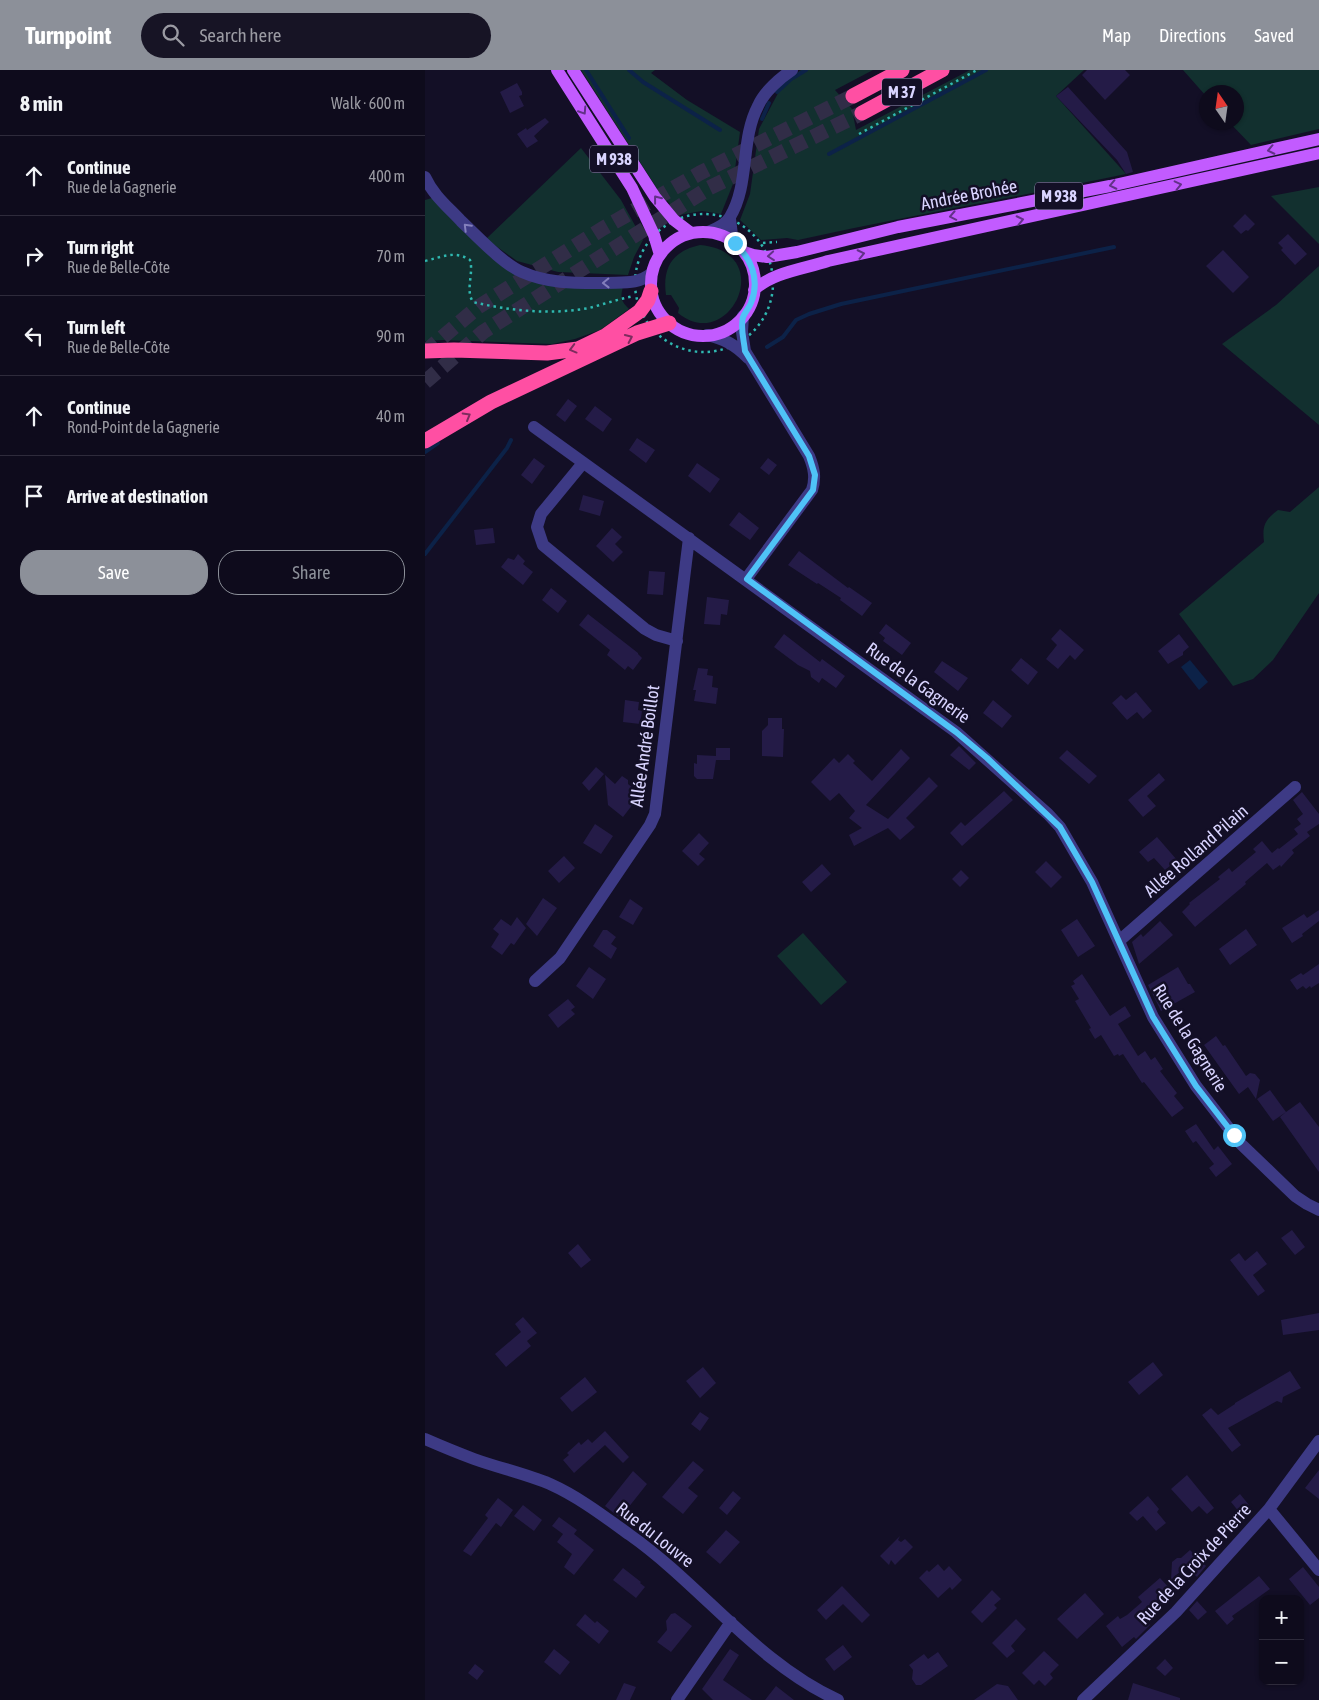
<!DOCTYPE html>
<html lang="en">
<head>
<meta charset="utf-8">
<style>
	:root { --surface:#0e0b1c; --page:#171425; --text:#f1f3f6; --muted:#9b9ba3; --line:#2e2b3b; --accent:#8c9099 }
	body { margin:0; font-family:"Asap Condensed",sans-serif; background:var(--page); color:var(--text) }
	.controls { position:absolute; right:15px; bottom:15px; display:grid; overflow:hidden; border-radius:10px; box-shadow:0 1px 4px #0004 }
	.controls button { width:45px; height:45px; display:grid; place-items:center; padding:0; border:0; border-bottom:1px solid var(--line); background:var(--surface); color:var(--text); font:25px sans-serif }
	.compass { position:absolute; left:774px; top:15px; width:45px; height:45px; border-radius:50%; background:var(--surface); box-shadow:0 1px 4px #0004; rotate:347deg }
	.stop { position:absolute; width:15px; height:15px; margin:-11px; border:4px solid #4fc3f7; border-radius:50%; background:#fff }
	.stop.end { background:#4fc3f7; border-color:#fff; box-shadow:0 1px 5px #0008 }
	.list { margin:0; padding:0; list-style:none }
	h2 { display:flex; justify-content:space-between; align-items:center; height:65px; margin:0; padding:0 20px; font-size:21px }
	h2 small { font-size:16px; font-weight:400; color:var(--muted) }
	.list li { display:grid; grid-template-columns:32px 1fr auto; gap:15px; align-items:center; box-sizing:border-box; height:80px; padding:0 20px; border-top:1px solid var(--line) }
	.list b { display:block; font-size:19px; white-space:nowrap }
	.list p { margin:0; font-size:16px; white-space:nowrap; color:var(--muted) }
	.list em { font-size:16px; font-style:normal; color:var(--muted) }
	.actions { display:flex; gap:10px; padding:15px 20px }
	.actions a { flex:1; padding:11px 0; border:1px solid var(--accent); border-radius:20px; text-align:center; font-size:18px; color:var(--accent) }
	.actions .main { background:var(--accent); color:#fff }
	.icon { flex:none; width:28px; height:28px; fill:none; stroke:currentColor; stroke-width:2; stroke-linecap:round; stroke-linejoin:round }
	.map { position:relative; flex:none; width:894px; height:1630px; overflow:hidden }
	header { display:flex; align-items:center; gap:30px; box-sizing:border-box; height:70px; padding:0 25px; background:var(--accent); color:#fff }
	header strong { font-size:24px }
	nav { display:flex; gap:28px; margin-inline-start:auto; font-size:18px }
	.search { width:350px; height:45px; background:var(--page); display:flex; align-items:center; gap:12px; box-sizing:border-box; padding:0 18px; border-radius:28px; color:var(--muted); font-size:19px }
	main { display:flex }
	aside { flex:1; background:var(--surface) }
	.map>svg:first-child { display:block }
	.green { fill:#12302f }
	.water { fill:#0c2248 }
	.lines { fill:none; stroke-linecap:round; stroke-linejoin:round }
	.stream { stroke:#0c2248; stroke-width:4 }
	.building { fill:#241b47 }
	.highway-tunnel { stroke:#312d47; stroke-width:15; stroke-dasharray:15 8; stroke-linecap:butt }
	.path { stroke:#2fb8b0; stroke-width:2.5; stroke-dasharray:2.5 4; stroke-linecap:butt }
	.street { stroke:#3d3a85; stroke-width:12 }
	.primary { stroke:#c25bff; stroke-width:12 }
	.highway { stroke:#ff4fa3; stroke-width:15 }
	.oneway { stroke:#623188 }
	.oneway2 { stroke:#837fbc }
	.oneway3 { stroke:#7d2c5e }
	.route { stroke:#4fc3f7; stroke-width:6 }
	.labels { text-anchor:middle; stroke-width:5; stroke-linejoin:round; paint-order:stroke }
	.shield { fill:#130f26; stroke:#9e99be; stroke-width:1 }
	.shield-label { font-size:16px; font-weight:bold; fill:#d9d4ff }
	.street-label { font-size:18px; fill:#d9d4ff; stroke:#130f26 }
</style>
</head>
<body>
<header>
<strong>Turnpoint</strong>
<div class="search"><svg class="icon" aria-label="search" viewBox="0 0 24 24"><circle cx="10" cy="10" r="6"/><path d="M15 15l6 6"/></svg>Search here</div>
<nav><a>Map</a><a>Directions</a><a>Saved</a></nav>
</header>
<main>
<aside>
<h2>8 min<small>Walk · 600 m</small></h2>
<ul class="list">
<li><svg class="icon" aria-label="ahead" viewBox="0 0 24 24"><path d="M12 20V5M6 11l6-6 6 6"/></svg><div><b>Continue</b><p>Rue de la Gagnerie</p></div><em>400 m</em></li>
<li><svg class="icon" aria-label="right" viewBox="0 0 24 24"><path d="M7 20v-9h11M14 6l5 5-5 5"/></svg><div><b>Turn right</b><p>Rue de Belle-Côte</p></div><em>70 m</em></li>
<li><svg class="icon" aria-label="left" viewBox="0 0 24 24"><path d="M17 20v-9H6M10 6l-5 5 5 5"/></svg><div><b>Turn left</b><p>Rue de Belle-Côte</p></div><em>90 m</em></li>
<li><svg class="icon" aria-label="ahead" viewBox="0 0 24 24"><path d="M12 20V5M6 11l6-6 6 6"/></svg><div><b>Continue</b><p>Rond-Point de la Gagnerie</p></div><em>40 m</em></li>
<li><svg class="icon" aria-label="arrive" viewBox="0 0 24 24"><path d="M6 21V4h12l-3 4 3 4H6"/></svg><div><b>Arrive at destination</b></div></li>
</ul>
<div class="actions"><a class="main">Save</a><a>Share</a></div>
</aside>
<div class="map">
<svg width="894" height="1630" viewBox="0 0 894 1630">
	<rect width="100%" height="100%" fill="#130f26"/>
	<!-- green -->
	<path class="green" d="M156 0H230L226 3 262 30 315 62 308 114 296 144 277 141 254 145 233 120Z
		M376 0H448L410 20 427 39 431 60 545 0H659L631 26 701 104C592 127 482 146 373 170L362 168 336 170 315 150 325 124 334 59 359 12Z
		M758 0H894V59L826 75 805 53 812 52V22H782L781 26Z
		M156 78 196 130 218 170 209 187 203 205 133 202 92 191 61 169Z
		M894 117V174L846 126Z
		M7 128 29 152 80 197 198 217C195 228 196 231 204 239L175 260 150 269 127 274 18 270 0 271V130Z
		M275 175C354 182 304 285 253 243L254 238 246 225H241C237 197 248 181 275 175Z
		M894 196V355L797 274 851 235Z
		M894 417V523L848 590 828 609 808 616 754 544 839 472C837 455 840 450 853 440L865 442Z
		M378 863 422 912 396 935 352 886Z"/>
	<!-- water -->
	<path class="water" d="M765 590 783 612 774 620 756 597Z"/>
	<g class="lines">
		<!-- stream -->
		<path class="stream" d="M161 0 204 68
			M204 0 218 12 295 60
			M352 22 366 9 381 0
			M337 49 344 33
			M404 84 561 0
			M342 277 358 267 371 250 384 244 416 234 689 177
			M0 382 13 373
			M0 484 82 378 86 370"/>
	</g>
	<!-- building -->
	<path class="building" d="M662 0H700L705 5 680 30 657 5Z
		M92 13 97 22V25L94 26 99 36 85 43 75 22Z
		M643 17 702 82 708 102 701 104 692 90 631 26Z
		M120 48 124 52 109 66 113 71 102 78 92 64 101 58 102 60Z
		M820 144 830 154 823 161 821 160 816 164 808 156Z
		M863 164 882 184 870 195 856 180 858 178 853 173Z
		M798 180 824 207 808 223 781 196Z
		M143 329 152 336 140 352 131 345Z
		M170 336 187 349 178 362 160 349Z
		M212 368 230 380 221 393 204 380Z
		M109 388 120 396 107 414 96 405Z
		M343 388 352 395 344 405 335 398Z
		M272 393 295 409 285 423 263 406Z
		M158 425 179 431 175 446 154 440Z
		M314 442 334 458 325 470 304 455Z
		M68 458 70 473 51 475 49 460Z
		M187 458 197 467 190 474 198 482 188 492 171 476Z
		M374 481 423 518 424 517 447 533 437 546 415 530 416 528 393 513 392 514 363 495Z
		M93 484 100 491 98 494 108 502 98 515 76 497 83 488 89 490Z
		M224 501 240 502 238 525 222 524Z
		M126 518 142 531 133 543 117 530Z
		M282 527 304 530 302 545 296 544 295 555 279 554Z
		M163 544 213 583V584L217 588 208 600 203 596 200 600 182 585 185 580 154 555Z
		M461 554 486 573 477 585 458 571 460 568 454 563Z
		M635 559 659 580 650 590 645 585 633 599 621 589 632 575 626 569Z
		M359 564 395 592 397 589 420 606 411 618 397 608 394 613 386 607 385 601 373 595 349 577Z
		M754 564 764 577 758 582V585L743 594 733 581Z
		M596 588 613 602 603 615 586 600Z
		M517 591 543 608 533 621 509 602Z
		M273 598 283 599 282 605 288 606 287 617 293 618 291 634 269 631 271 620H268Z
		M711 622 727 641 718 649 712 642 702 650 687 633 696 625 701 630Z
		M200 630 214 632 213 640 217 641 215 654 198 652Z
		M568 630 587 646 577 658 558 643Z
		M343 648H357V659H359L358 687 337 686V661L343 655Z
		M534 676 551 693 544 700 525 685Z
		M291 678H305V690H291L288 709H272L269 706V693L272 694V685L291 686Z
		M476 679 485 688 441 735 463 749 504 707 513 716 481 748 490 757 475 770 463 758 429 776 424 765 437 758 424 748 430 741 414 723 405 731 386 712 409 688 414 693 423 684 430 691 428 693 447 711Z
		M642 680 672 706 664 714 634 688Z
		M171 697 179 704 164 721 157 713Z
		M734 703 740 710 722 726 731 736 718 747 703 730Z
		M180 705 190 714 197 706 203 710V714L214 723 206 732 208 734 198 747 183 735Z
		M579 721 588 730 537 776 525 763 536 752 540 756Z
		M877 722 894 744V754L882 762 885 766 867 780 869 783 856 797 855 795 848 800 842 793 820 812 821 814 770 857 757 842 765 834 764 833 795 809 793 807 804 798 807 802 831 782 828 779 837 771 847 783 853 778 854 779 873 764 869 759 876 754 872 749 878 744 868 730Z
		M170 754 188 766 176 784 158 773Z
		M274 763 284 773 274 784 280 789 273 796 257 781Z
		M732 767 752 790 740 800 729 788 723 792 714 782Z
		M139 786 150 798 134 813 123 801Z
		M621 791 637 807 626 818 610 802Z
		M397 794 406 804 386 822 377 812Z
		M536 800 544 808 535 817 527 809Z
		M118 828 132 838 112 866 101 854Z
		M205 829 218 838 208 855 194 847Z
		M894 840V851L877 864 878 866 867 873 857 858 879 844 882 848Z
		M92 847 101 858 89 875 86 873 77 885 66 877 74 864 68 859 76 849 86 856Z
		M652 849 670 876 653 887 636 860Z
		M735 851 748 865 714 894 707 872 716 864 718 867Z
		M821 859 832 875 805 895 794 879Z
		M178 860H182L191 867 186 874 192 878 186 889 168 876Z
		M894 894V913L886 918 885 916 881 919 878 916 872 920 865 910 876 903 878 905Z
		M164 897 181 909 168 929 151 916Z
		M753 897 763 914H765L770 922 736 941 723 915Z
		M657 904 685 946 700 936 706 946 693 954 713 986 720 981 726 990 730 987 738 999 735 1001 752 1023 749 1026 759 1038 747 1047 719 1012 717 1013 698 984 694 986 693 984 689 986 676 965 670 969 664 959 666 958 650 931 654 929 646 916 650 914 648 911Z
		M143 929 150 937 146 940 150 944 133 958 123 945Z
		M791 966 798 976 800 975 821 1006 825 1003 830 1004 835 1010 831 1029 823 1017 814 1024 779 975Z
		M845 1020 861 1042 875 1032 894 1057V1102L855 1047 861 1042 848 1051 832 1029Z
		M771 1054 789 1080 793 1076 807 1094 791 1107 784 1098 789 1094 771 1071 768 1073 760 1061Z
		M867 1160 880 1177 870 1185 856 1168Z
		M153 1174 166 1190 156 1198 143 1183Z
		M832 1181 842 1194 828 1205 840 1221 833 1226 805 1190 814 1183 820 1191Z
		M894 1243V1260L858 1265 856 1250Z
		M98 1247 112 1263 102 1271 106 1276 81 1297 70 1284 96 1262 90 1254Z
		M728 1292 738 1305 714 1325 703 1312Z
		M278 1297 291 1313 275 1328 261 1311Z
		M865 1301 876 1318 858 1327 857 1333 852 1331 803 1358 816 1375 807 1382 777 1345 786 1338 793 1345 810 1334V1333Z
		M160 1307 172 1322 147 1342 135 1328Z
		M275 1342 284 1348 275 1361 266 1354Z
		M180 1361 204 1387 198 1393 180 1375 149 1403 138 1390 144 1385 142 1383 154 1372 156 1375 163 1369 167 1373Z
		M268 1391 279 1400 263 1418 273 1426 258 1444 237 1427Z
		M894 1400V1429L880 1418Z
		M208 1401 222 1414 195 1448 180 1436Z
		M762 1405 789 1438 782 1444 774 1436 767 1442 746 1419Z
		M308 1421 316 1428 302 1445 294 1438Z
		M815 1424 824 1435 815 1443 806 1432Z
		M723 1426 734 1439 732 1442 741 1453 731 1461 718 1446 712 1451 704 1443Z
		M73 1428 88 1440 76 1457 71 1453 46 1486 38 1481 63 1448 60 1445Z
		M98 1435 117 1450 109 1461 89 1446Z
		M134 1447 152 1460 149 1464 169 1480 149 1505 139 1497 147 1484 132 1472 138 1464 127 1456Z
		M301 1460 315 1472 295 1494 281 1482Z
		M475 1466 473 1470 476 1472 480 1469 488 1477 470 1495 466 1490 464 1495 455 1486Z
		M765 1480 781 1496 772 1507 761 1496 746 1510 747 1492 752 1488H756Z
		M513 1494 519 1501 524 1496 537 1510 527 1520 525 1517 513 1528 494 1508 502 1500 504 1502Z
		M878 1497 894 1517V1528L885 1535 864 1509Z
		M198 1498 216 1512 215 1513 220 1517 211 1528 188 1510Z
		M834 1506 845 1519 807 1546 809 1549 802 1555 790 1541Z
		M735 1508 747 1521 719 1547 725 1555 711 1569 709 1567 697 1577 681 1556 693 1546 695 1549 702 1545 717 1532 713 1527Z
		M417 1516 445 1545 437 1553 418 1534 401 1550 392 1540Z
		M567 1520 576 1529 569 1535 572 1538 557 1553 546 1542Z
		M660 1523 679 1544 652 1569 632 1549Z
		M772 1531 782 1542 773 1550 764 1540Z
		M250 1543 267 1556 246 1582 232 1572 242 1560 241 1551 246 1544Z
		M160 1544 170 1553 172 1551 184 1561 174 1574 151 1555Z
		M591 1549 601 1559 586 1576 590 1581 582 1588 567 1573Z
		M418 1575 427 1587 409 1601 400 1589Z
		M129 1579 145 1592 135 1605 119 1592Z
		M305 1579 314 1585 298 1610 327 1630H288L277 1619Z
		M619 1581 634 1595 625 1604 628 1608 620 1616 614 1610 609 1615 597 1603Z
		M513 1582 523 1596 496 1615H491L487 1609 488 1600 484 1595 499 1584 503 1589Z
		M740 1589 748 1598 740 1606 731 1598Z
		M50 1594 59 1601 52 1610 43 1603Z
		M199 1613 211 1617 205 1630H191Z
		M708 1613 755 1628V1630H703Z
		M572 1614 583 1616 593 1630H549Z
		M351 1616 369 1630H340Z"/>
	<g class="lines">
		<!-- highway-tunnel -->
		<path class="highway-tunnel" d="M0 282 53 237 177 159 275 103 428 26
			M0 312 58 262 284 118 437 43"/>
		<!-- path -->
		<path class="path" d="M434 64 552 0
			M210 213a69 69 0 1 1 138 0a69 69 0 1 1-138 0Z
			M338 173 352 172
			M0 191C17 187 30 180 45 190 49 204 40 220 48 232 85 241 127 245 164 238 179 234 194 229 209 226"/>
		<!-- street -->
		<path class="street" d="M0 107C8 125 23 137 36 151 52 166 78 194 97 202 124 214 152 213 180 213 199 212 212 215 227 203
			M305 149 307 165 310 173
			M283 162C291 159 301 155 305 147 325 114 315 70 333 36 339 22 355 8 367 0
			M318 246 317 262 320 281 384 386C389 398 391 408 387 420L321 509
			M282 265C298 268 312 276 323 288
			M109 357 531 662 623 744 635 757 667 812 728 947 771 1016 816 1074 870 1126 882 1134 894 1140
			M158 393 116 444 112 457 118 475 220 559 231 565 252 571
			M694 871 870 717
			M110 911 135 888 225 755 230 744 264 468
			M0 1369C16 1376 33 1383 49 1389 74 1398 101 1404 125 1414 154 1427 180 1447 205 1465 277 1516 332 1593 413 1630
			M844 1439 894 1500
			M252 1630 306 1552
			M658 1630 751 1542 844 1439 894 1371"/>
		<!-- primary -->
		<path class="primary" d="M132 0 207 118 229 165 235 185
			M148 0 230 127 249 150 266 163
			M226 214a52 52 0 1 1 104 0a52 52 0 1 1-104 0Z
			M319 182 328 185 342 187 372 182 473 157 685 116 894 69
			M329 220C348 202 379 199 403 191L894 83"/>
		<!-- highway -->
		<path class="highway" d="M428 26 477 0
			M437 43 517 0
			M0 281 29 280 122 283 153 279 180 266 215 241 223 230 226 221
			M0 371 66 332 212 263 244 253"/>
	</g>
	<!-- one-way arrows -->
	<defs><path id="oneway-chevron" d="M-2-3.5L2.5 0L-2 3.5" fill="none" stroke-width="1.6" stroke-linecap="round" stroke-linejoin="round" transform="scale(1.25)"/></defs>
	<g class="oneway">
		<use href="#oneway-chevron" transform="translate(158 41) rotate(57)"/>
		<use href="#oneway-chevron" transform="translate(846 80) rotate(168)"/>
		<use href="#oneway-chevron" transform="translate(688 115) rotate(168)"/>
		<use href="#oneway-chevron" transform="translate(753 115) rotate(-13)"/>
		<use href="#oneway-chevron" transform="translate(232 129) rotate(-128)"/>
		<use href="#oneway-chevron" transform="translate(528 146) rotate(169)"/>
		<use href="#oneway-chevron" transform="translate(595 150) rotate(-12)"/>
		<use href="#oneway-chevron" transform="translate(436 184) rotate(-12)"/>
		<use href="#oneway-chevron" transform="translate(346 186) rotate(175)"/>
	</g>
	<g class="oneway2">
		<use href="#oneway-chevron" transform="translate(42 157) rotate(-135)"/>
		<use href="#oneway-chevron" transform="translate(181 213) rotate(179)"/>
	</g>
	<g class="oneway3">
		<use href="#oneway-chevron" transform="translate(204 268) rotate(-25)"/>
		<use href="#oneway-chevron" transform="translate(148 279) rotate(165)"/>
		<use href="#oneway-chevron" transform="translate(42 346) rotate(-30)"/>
	</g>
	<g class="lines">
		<!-- route -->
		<path class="route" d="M310 173C327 190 335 210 326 233 324 238 320 242 318 247 315 258 319 270 320 281L384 386 390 405 388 420 322 509 531 662 562 688 635 757 667 812 728 947 771 1016 809 1065"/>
	</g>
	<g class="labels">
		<!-- shield labels -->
		<g class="shield">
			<rect x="457" y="8.5" width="40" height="27" rx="4"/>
			<rect x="165" y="75.5" width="48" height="27" rx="4"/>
			<rect x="610" y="112.5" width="48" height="27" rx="4"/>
		</g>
		<g class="shield-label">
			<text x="477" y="28">M 37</text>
			<text x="189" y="95">M 938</text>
			<text x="634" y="132">M 938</text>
		</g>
		<!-- street labels -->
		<g class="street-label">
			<text transform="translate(544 125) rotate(-11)" y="6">Andrée Brohée</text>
			<text transform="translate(493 613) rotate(36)" y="6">Rue de la Gagnerie</text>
			<text transform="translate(220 676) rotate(-82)" y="6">Allée André Boillot</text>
			<text transform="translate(771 781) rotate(-41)" y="6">Allée Rolland Pilain</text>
			<text transform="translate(765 968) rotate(58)" y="6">Rue de la Gagnerie</text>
			<text transform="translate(230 1465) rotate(38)" y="6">Rue du Louvre</text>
			<text transform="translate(769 1494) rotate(-47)" y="6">Rue de la Croix de Pierre</text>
		</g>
	</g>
</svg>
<div class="controls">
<button>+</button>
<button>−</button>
</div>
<svg class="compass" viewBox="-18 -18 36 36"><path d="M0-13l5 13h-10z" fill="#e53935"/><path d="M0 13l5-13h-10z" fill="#9b9ba3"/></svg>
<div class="stop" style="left:809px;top:1065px"></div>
<div class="stop end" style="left:310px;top:173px"></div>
</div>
</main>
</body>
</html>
